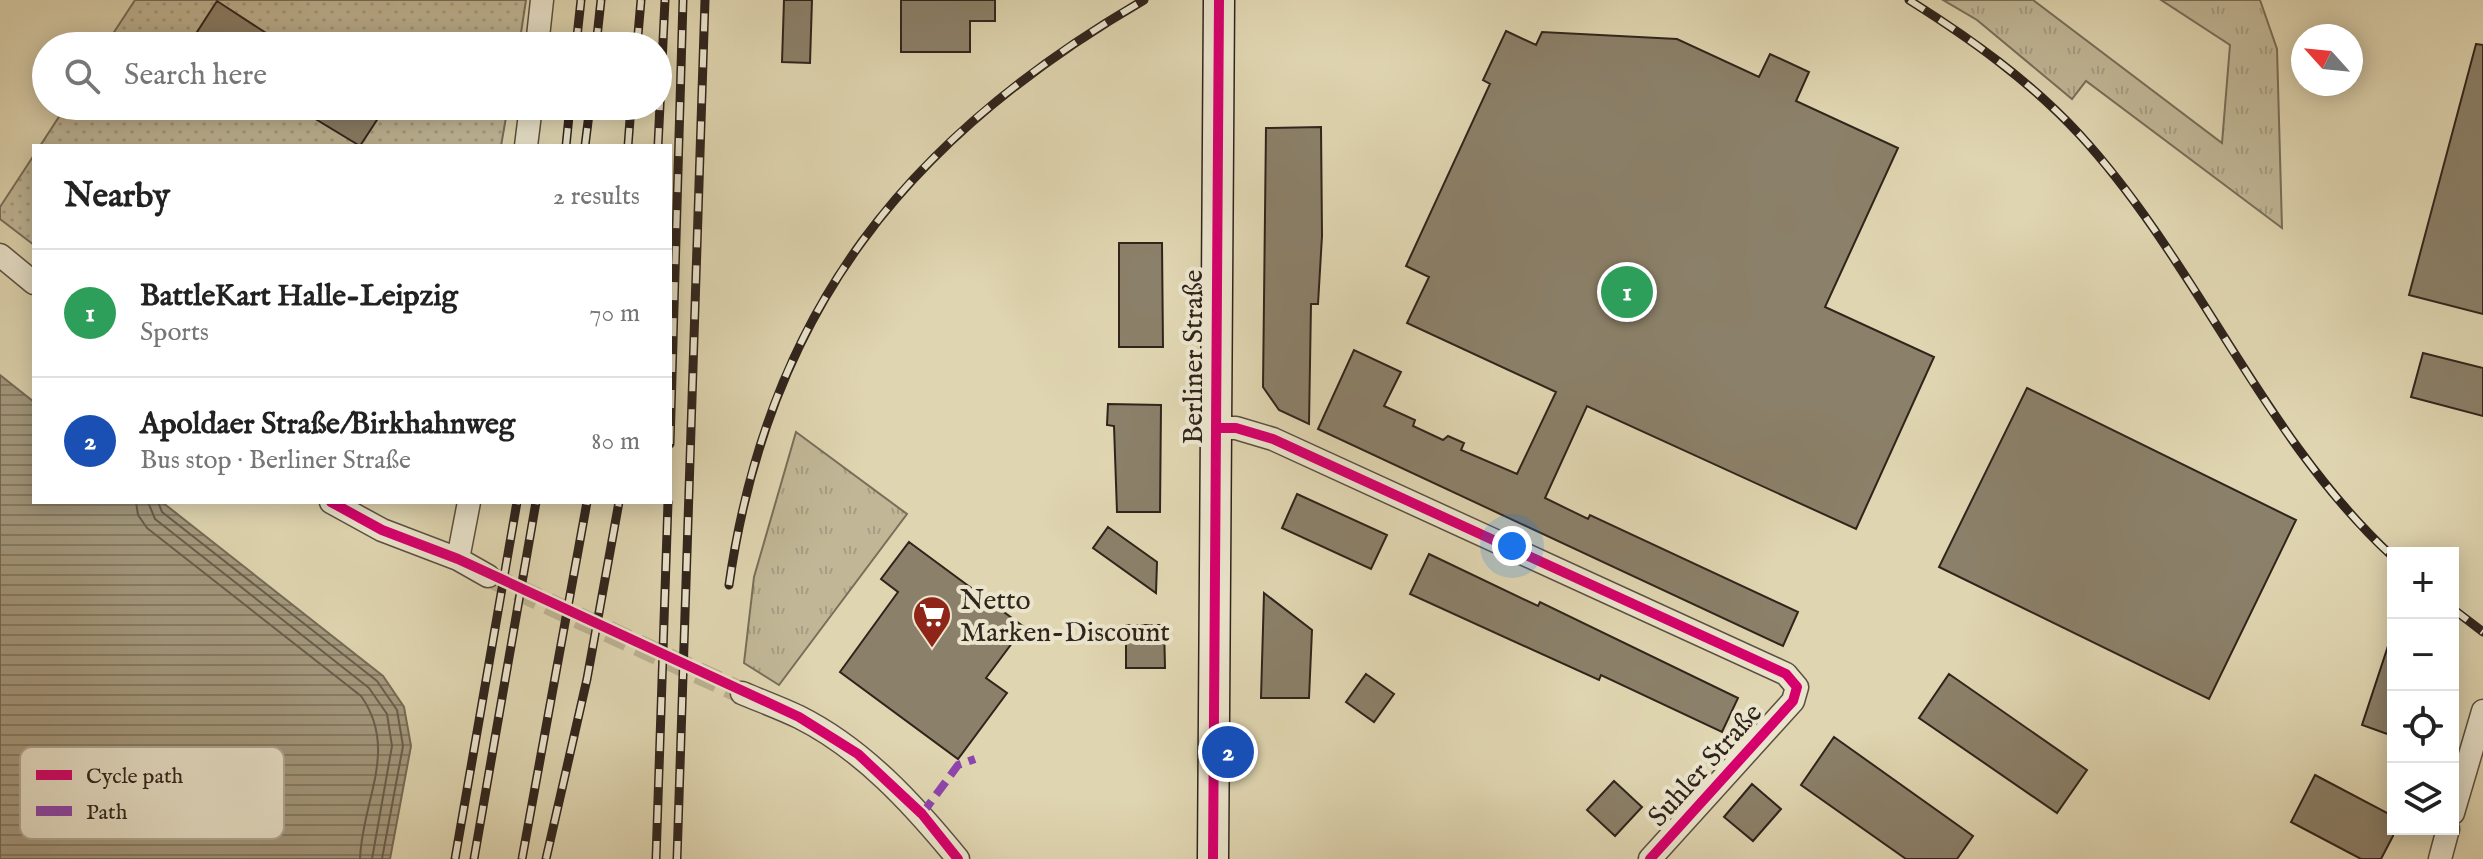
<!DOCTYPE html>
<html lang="en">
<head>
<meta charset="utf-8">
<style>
	:root { --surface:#fff; --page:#f2f2f2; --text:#222; --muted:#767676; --line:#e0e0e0; --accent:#0f766e }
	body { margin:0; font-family:"IM FELL English",serif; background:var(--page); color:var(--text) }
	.controls { position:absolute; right:24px; bottom:24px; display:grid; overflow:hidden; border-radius:0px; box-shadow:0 4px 20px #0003 }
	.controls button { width:72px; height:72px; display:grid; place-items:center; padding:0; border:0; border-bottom:2px solid var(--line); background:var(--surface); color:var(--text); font:40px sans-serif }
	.compass { position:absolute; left:2291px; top:24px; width:72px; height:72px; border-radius:50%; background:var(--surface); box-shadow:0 4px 20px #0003; rotate:297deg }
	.you { position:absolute; left:1512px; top:546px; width:28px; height:28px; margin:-20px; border:6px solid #fff; border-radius:50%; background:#1a73e8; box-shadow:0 0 0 12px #1a73e833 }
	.badge { display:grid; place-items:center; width:52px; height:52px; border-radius:50%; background:var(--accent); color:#fff; font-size:26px; font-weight:700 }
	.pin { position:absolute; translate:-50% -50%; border:4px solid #fff; box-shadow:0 2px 8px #0006 }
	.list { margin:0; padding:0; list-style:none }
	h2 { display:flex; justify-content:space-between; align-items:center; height:104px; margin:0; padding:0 32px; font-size:34px }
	h2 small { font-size:26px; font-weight:400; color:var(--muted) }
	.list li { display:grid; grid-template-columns:52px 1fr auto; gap:24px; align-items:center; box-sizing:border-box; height:128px; padding:0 32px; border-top:2px solid var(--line) }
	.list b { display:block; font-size:30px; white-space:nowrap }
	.list p { margin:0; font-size:26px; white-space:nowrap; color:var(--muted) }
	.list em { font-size:26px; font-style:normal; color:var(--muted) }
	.icon { flex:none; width:44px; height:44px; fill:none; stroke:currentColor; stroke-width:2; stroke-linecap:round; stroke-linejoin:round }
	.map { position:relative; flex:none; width:2483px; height:859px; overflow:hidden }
	.search { position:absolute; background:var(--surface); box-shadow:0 4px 20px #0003; left:32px; top:32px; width:640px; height:88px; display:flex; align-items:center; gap:20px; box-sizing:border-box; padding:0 28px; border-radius:44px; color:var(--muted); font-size:30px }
	.panel { position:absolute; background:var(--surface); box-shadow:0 4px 20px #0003; left:32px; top:144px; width:640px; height:360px; border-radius:0px }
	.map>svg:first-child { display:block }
	.grass { fill:url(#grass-tufts); stroke:#786e5a; stroke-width:2 }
	.garden { fill:url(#garden-dots); stroke:#786e5a; stroke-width:2 }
	.water { fill:url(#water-rules); stroke:#766a57; stroke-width:2 }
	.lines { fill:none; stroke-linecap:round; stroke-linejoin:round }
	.shore { stroke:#6a5e4d; stroke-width:2 }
	.building { fill:#8b8069; stroke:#30241c; stroke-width:2 }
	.street-tunnel { stroke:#bcb292; stroke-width:22; stroke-dasharray:22 11; stroke-linecap:butt }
	.street-casing { stroke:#5c5041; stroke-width:25 }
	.secondary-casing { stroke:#30241c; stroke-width:33 }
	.street { stroke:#eae4cc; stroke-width:22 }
	.secondary { stroke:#eae4cc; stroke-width:30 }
	.rail-casing { stroke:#30241c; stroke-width:9 }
	.rail { stroke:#eae4cc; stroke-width:6; stroke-dasharray:18; stroke-linecap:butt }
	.quiet { stroke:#8e44ad; stroke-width:8; stroke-dasharray:16 8; stroke-linecap:butt }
	.cycleway-casing { stroke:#eae4cc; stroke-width:15 }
	.cycleway { stroke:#d6006c; stroke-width:10 }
	.labels { text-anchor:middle; stroke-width:8; stroke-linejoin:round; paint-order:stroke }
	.street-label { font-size:28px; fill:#30241c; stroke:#eae4cc }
	.poi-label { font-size:28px; fill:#30241c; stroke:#eae4cc; text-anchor:start }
	.key { fill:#eae4cc; stroke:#b2aa97; stroke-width:2 }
	.key-label { font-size:22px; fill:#30241c }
</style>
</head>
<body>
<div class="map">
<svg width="2483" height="859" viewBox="0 0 2483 859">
	<defs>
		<pattern id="grass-tufts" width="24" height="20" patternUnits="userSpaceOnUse" patternTransform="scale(2)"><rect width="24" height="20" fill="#c1b797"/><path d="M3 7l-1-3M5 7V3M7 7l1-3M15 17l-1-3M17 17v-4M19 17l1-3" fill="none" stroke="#a69d82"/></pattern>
		<pattern id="garden-dots" width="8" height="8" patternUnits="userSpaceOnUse" patternTransform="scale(2)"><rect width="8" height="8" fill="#c1b797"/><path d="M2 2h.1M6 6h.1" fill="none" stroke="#a69d82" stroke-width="1.8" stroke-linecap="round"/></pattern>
		<pattern id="water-rules" width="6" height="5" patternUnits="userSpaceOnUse" patternTransform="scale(2)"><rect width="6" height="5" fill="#a4997e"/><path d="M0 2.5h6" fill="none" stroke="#867d66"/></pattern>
	</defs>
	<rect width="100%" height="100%" fill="#dfd5b0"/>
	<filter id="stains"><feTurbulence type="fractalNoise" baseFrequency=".0025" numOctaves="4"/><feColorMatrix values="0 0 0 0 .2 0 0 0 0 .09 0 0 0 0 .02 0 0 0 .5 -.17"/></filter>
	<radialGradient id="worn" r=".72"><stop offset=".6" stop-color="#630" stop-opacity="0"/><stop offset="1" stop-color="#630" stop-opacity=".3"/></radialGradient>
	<!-- grass -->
	<path class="grass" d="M1943 0H2033L2222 143 2230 45 2161 0H2260L2277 49 2282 228 2086 81 2072 99 1977 20Z
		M796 432 907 514 779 685 744 663 754 577Z"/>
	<!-- garden -->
	<path class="garden" d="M135 0H526L519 46H105Z
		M66 106H508L501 146H40Z
		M34 155V245L0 219V207Z"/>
	<!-- water -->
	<path class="water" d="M0 375 34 402V502H162L383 676 404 707 411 746 390 859H0Z"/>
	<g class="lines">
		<!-- shore -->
		<path class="shore" d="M136 502 138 515 147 528 361 696C399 750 362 800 360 859
			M148 502 155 519 369 688 387 714 392 746 372 859
			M158 502 162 512 377 681 397 710 403 746 382 859"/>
	</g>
	<!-- building -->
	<path class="building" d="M784 0H812L810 63 782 62Z
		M901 0H995V21H970V52H901Z
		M217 1 286 46H188Z
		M1506 31 1536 45 1542 32 1677 39 1759 77 1770 54 1809 72 1796 101 1898 148 1825 307 1934 357 1856 529 1587 406 1545 498 1588 519 1590 515 1798 612 1783 646 1318 429 1354 350 1401 372 1384 406 1415 420 1413 426 1443 440 1448 436 1464 443 1461 450 1517 474 1556 392 1407 323 1429 277 1406 266 1490 84 1483 80Z
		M2476 44 2483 45V314L2409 295Z
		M294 106H386L360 146Z
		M1321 127 1322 236 1318 304H1311L1309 424 1279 410 1263 387 1266 128Z
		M1119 243H1162L1163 347H1119Z
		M2423 353 2483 368V416L2411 397Z
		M2027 388 2296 520 2209 699 1939 567Z
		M1108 404 1161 405 1160 512H1117L1114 426 1107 425Z
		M1297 494 1387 535 1371 569 1282 528Z
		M1108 527 1157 562 1156 593 1093 548Z
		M909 542 1024 627 986 678 1007 693 958 759 840 672 898 592 881 579Z
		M1429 554 1538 606 1540 602 1738 698 1722 732 1601 675 1599 680 1410 594Z
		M1264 593 1312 630 1309 698H1261Z
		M1126 625H1164L1165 668H1126Z
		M2389 643 2393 644V736L2362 725Z
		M1366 674 1394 694 1374 722 1346 702Z
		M1949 674 2087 770 2057 813 1919 718Z
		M1834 737 1973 836 1957 859H1906L1801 785Z
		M2315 775 2393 816V836L2381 859H2361L2291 822Z
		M1614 781 1642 807 1615 836 1587 810Z
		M1752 784 1781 809 1753 841 1724 817Z"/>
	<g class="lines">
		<!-- street-tunnel -->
		<path class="street-tunnel" d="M488 576 742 693"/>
		<defs>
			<path id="street" d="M537 46 542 0
				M526 146 531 106
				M0 255 34 283
				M1216 428H1236L1273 439 1786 674 1797 687 1793 701 1650 859
				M331 502 382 530 458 559 488 576
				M458 559 469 502
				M742 693C761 701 780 708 799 717 863 749 913 804 958 859
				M2453 813 2483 711
				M2440 859 2448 829"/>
			<path id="secondary" d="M1213 859 1219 0"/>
		</defs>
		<!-- street casing -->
		<use href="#street" class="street-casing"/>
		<!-- secondary casing -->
		<use href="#secondary" class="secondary-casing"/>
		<!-- street -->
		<use href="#street" class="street"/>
		<!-- secondary -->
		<use href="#secondary" class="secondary"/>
		<defs>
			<path id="rail" d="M1909 0C1971 39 2030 81 2080 135 2199 265 2262 436 2393 557
				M576 46 581 0
				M596 46 601 0
				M637 46 641 0
				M566 146 570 106
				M585 146 590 106
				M628 146 631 106
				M658 146 665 0
				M670 444 683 0
				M729 585C768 310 908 137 1144 0
				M2453 609 2483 632
				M455 859 517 502
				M474 859 536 502
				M522 859 587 502
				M546 859 587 679 619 502
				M656 859 668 502
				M677 859 705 0"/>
		</defs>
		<!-- rail casing -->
		<use href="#rail" class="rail-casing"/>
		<!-- rail -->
		<use href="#rail" class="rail"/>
		<!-- quiet -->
		<path class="quiet" d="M922 814 958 765 975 759"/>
		<defs>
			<path id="cycleway" d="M1216 428H1236L1273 439 1786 674 1797 687 1793 701 1650 859
				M331 502 382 530 458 559 799 717 858 754 922 814 958 859
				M1213 859 1219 0"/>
		</defs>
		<!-- cycleway casing -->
		<use href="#cycleway" class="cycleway-casing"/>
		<!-- cycleway -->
		<use href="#cycleway" class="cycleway"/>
	</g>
	<!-- icons -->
	<defs>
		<symbol id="supermarket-pin" viewBox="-11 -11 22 30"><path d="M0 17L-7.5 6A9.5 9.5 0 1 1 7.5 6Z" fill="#8f2418" stroke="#eae4cc"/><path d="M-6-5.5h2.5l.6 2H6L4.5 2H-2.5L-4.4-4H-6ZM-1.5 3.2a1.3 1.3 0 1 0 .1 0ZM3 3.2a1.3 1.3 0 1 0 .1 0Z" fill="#fff"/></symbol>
	</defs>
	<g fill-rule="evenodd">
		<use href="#supermarket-pin" x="910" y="593" width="44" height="60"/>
	</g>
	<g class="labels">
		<!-- street labels -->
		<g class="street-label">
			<text transform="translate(1192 357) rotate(-90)" y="10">Berliner Straße</text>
			<text transform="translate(1704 764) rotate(-48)" y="10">Suhler Straße</text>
		</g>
		<!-- poi labels -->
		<g class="poi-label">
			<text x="960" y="609">Netto<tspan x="960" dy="32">Marken-Discount</tspan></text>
		</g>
	</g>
	<!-- legend -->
	<rect x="20" y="747" width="264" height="92" rx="12" class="key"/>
	<rect x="36" y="770" width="36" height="10" fill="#d6006c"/>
	<rect x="36" y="806" width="36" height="10" fill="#8e44ad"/>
	<g class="key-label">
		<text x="86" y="783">Cycle path</text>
		<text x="86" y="819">Path</text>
	</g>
	<rect width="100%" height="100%" filter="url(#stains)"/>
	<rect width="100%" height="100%" fill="url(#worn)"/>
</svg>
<div class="controls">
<button>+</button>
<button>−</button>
<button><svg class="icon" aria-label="locate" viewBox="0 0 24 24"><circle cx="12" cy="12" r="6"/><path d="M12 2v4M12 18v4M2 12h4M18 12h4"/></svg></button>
<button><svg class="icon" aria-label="layers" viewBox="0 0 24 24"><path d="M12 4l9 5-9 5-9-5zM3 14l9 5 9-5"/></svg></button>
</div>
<svg class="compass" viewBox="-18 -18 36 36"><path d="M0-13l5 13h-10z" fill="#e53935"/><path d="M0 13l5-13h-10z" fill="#767676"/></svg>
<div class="you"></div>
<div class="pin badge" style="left:1627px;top:292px;background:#2e9e5b">1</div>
<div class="pin badge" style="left:1228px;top:752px;background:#1a4fb4">2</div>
<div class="search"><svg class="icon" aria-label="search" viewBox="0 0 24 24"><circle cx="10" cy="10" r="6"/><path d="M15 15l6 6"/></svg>Search here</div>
<section class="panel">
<h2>Nearby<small>2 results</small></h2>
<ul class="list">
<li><span class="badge" style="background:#2e9e5b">1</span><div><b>BattleKart Halle-Leipzig</b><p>Sports</p></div><em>70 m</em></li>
<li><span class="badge" style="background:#1a4fb4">2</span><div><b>Apoldaer Straße/Birkhahnweg</b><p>Bus stop · Berliner Straße</p></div><em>80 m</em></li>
</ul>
</section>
</div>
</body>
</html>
